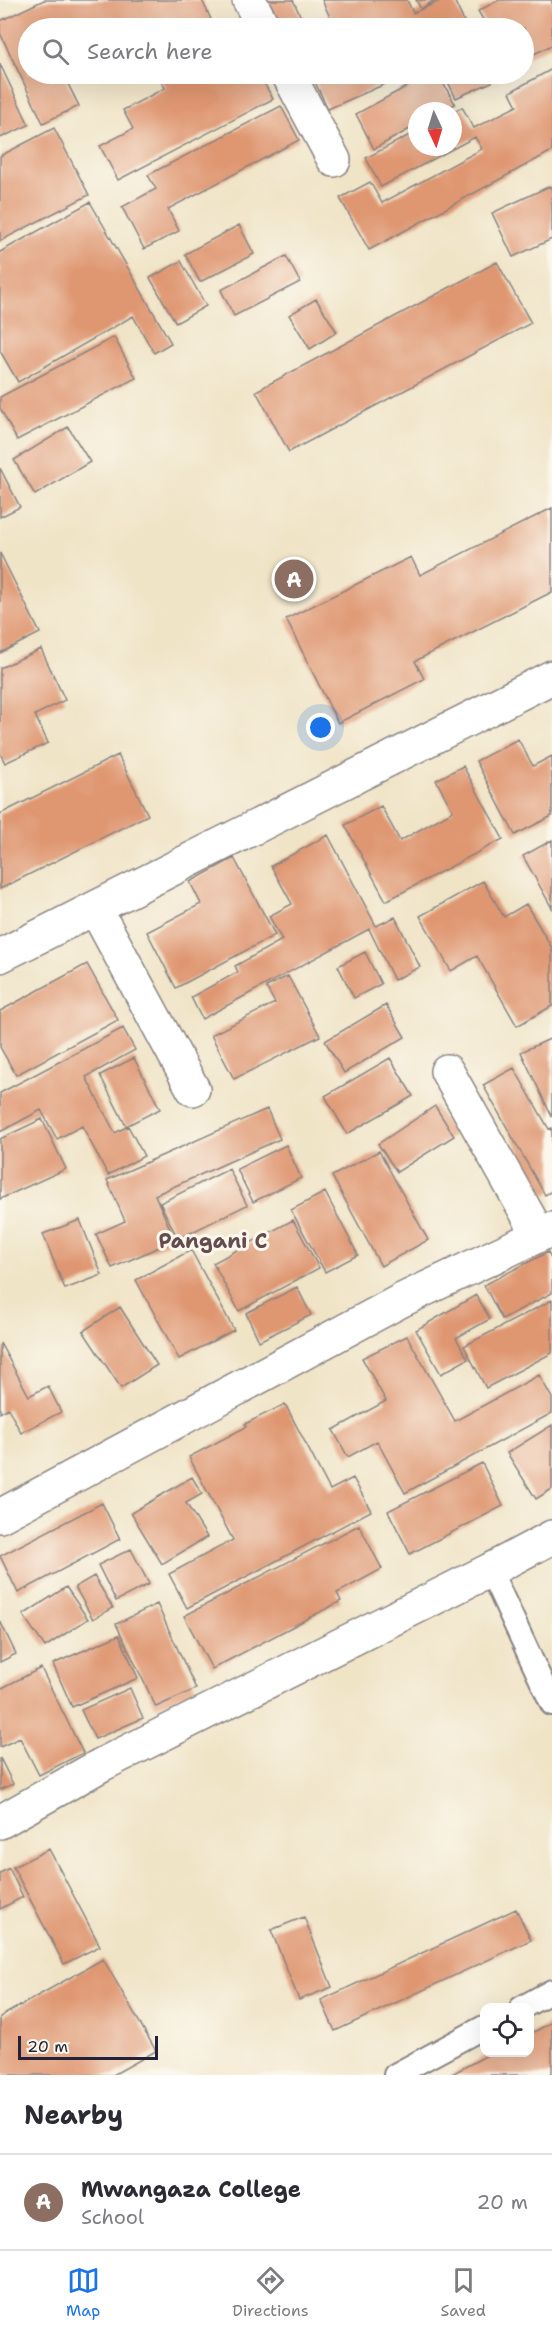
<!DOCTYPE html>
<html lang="en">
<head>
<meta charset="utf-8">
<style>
	:root { --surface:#fff; --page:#f7f7f7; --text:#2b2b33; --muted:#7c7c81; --line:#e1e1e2; --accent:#1a73e8 }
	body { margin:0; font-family:"Shantell Sans",sans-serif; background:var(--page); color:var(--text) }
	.controls { position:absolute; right:18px; bottom:18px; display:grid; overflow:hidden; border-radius:12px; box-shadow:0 6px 24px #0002 }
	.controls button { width:54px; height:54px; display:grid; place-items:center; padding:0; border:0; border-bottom:2px solid var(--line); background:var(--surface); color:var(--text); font:30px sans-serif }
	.compass { position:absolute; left:408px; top:102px; width:54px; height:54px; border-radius:50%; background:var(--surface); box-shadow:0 6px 24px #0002; rotate:176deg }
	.scale { position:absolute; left:18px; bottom:15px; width:140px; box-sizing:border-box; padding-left:6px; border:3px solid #22223b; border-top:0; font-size:16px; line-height:21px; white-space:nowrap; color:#22223b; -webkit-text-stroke:4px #fbf7ec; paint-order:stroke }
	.you { position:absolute; left:321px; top:728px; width:21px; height:21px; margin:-15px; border:4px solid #fff; border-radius:50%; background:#1a73e8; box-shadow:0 0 0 9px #1a73e833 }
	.badge { display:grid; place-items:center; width:39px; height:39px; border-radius:50%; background:var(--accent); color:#fff; font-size:20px; font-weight:700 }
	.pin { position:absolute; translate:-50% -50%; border:3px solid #fff; box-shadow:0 2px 6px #0006 }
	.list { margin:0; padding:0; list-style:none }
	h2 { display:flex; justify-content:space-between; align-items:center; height:78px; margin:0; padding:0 24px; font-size:26px }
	h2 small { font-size:20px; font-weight:400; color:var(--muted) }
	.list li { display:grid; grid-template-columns:39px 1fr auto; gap:18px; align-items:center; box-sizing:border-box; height:96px; padding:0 24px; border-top:2px solid var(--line) }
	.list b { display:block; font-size:22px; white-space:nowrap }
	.list p { margin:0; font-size:20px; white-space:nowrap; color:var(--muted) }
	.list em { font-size:20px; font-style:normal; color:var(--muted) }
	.icon { flex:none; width:33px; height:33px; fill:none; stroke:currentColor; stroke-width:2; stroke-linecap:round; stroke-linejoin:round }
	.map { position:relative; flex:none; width:552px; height:2075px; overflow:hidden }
	.search { position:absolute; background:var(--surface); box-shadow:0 6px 24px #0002; left:18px; right:18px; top:18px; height:66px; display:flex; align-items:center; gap:15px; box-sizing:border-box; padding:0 21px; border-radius:33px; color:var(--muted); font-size:22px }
	.sheet { height:174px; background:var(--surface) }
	nav { display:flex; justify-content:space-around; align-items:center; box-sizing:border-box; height:84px; border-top:2px solid var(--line); background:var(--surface); font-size:16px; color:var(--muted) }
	nav a { display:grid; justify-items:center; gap:3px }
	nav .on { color:var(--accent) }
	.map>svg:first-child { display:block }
	.building { fill:#df9772 }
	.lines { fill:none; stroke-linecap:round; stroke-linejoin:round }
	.lane-casing { stroke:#898381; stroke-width:26 }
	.street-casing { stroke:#898381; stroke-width:36 }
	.lane { stroke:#fff; stroke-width:22 }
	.street { stroke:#fff; stroke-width:33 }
	.labels { text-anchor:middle; stroke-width:6; stroke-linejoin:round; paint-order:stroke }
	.quarter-label { font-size:21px; font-weight:bold; fill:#644b4e; stroke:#fbf7ec }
</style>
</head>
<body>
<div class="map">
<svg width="552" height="2075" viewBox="0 0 552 2075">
	<rect width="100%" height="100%" fill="#fbf7ec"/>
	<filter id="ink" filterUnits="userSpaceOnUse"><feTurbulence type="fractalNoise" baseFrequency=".0167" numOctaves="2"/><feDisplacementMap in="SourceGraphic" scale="12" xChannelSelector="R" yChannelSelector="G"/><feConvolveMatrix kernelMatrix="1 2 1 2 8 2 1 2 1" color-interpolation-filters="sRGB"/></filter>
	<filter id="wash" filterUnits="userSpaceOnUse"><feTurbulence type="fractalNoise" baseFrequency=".008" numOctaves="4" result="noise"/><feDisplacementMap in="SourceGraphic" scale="24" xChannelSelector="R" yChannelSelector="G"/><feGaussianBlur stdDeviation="1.35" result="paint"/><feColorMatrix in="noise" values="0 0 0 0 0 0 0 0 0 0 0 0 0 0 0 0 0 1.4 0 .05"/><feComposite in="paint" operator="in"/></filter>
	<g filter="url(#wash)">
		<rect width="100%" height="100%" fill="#f0e4c7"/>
		<g id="blocks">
			<!-- building -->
			<path class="building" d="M44 0H202L215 28H28V74H63L79 106 43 123 0 33V21Z
				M264 0H293L306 28H277Z
				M322 0H407L413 13 442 0H454L467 28H335Z
				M416 0H435L421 9Z
				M499 0H552V45L524 59V28H488L478 11Z
				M0 64 29 125 0 138Z
				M552 69V151L369 250 340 198 370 182 382 203 482 149 475 137 381 187 366 158 417 131V147H453V112L462 107 474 128 517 106 510 92Z
				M157 74H259L273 99 118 180 100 146 133 129 123 110 165 88Z
				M311 74H408L328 109Z
				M430 74H438L455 104 443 111H417V125L374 149 356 114Z
				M444 74H488L492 82 456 98Z
				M281 106 299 140 168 209 179 231 144 249 122 207 156 189 148 175Z
				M54 128 89 195 0 241V156Z
				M550 186 552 191V239L513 257 492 213Z
				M90 202 171 343 154 353 133 316 18 382 0 351V252Z
				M239 225 254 254 200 282 185 254Z
				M286 256 300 282 234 316 221 290Z
				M181 261 206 306 176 323 150 278Z
				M497 262 531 323 289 452 256 391Z
				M316 299 337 332 310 349 289 315Z
				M114 337 136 378 17 440 0 408V397Z
				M68 427 90 462 35 495 14 460Z
				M0 468 20 507 0 517Z
				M552 508V592L415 661 424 679 338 723 286 619 411 557 420 575Z
				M0 553 40 633 0 653Z
				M41 649 65 700 35 715 48 743 5 763 0 753V668Z
				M518 739 533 766 552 756V816L515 835 476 761Z
				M118 755 148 815 0 889V814Z
				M463 766 503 839 386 901 345 825 381 806 400 841 453 811 436 780Z
				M328 835 376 926 395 917 420 967 394 980 369 929 202 1019 191 997 238 972 235 966 282 940 269 916 292 904 271 866Z
				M552 840V908L523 856Z
				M234 858 275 935 176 988 147 932 201 904 190 882Z
				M483 881 504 917 526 904 552 948V1006L517 1026 477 956 451 971 420 916Z
				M365 952 381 984 354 998 338 966Z
				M87 964 118 1020 16 1075 0 1047V1011Z
				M288 976 320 1036 234 1079 211 1035 275 1003 266 987Z
				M386 1005 405 1037 344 1073 325 1041Z
				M123 1028 135 1050 86 1077 115 1133 128 1126 144 1156 108 1175 82 1126 57 1139 41 1110 0 1132V1093Z
				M552 1038V1117L521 1052Z
				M134 1058 160 1109 126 1126 100 1075Z
				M390 1058 413 1096 347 1134 325 1096Z
				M514 1068 549 1129 552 1128V1191L545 1195 483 1085Z
				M435 1106 454 1136 397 1172 378 1144Z
				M267 1109 280 1139 155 1195 175 1240 112 1268 96 1234 125 1221 107 1180Z
				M42 1119 66 1169 0 1199V1139Z
				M286 1145 301 1178 253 1202 237 1169Z
				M379 1151 428 1240 381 1266 332 1176Z
				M229 1169 247 1205 178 1239 160 1203Z
				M325 1192 358 1255 325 1272 291 1210Z
				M80 1220 102 1275 65 1289 43 1234Z
				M293 1220 319 1268 239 1311 213 1263Z
				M191 1250 234 1330 179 1359 136 1280Z
				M548 1252 552 1260V1293L502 1319 484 1285Z
				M297 1287 311 1315 259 1341 246 1313Z
				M476 1295 490 1319 456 1338 468 1359 441 1374 416 1330Z
				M552 1300V1353L486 1388 464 1346Z
				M120 1307 157 1365 121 1388 83 1331Z
				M407 1336 455 1421 539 1375 552 1398V1413L405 1493 377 1441 348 1457 333 1430 386 1401 362 1358Z
				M0 1343 29 1396 48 1386 61 1412 21 1433 8 1408 0 1413Z
				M285 1404 330 1490 353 1478 371 1511 187 1608 169 1574 233 1540 189 1457 246 1427 245 1424Z
				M552 1425V1489L536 1499 507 1453Z
				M482 1463 503 1506 410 1554 388 1511Z
				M192 1477 202 1494 186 1503 207 1537 162 1564 131 1513Z
				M102 1503 120 1539 18 1593 0 1556Z
				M359 1525 382 1569 337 1593 341 1601 212 1669 184 1616Z
				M131 1549 149 1584 116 1601 98 1565Z
				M94 1576 113 1608 93 1619 75 1587Z
				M66 1587 88 1619 45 1647 23 1615Z
				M157 1604 196 1689 156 1707 116 1624Z
				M0 1621 16 1654 0 1662Z
				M119 1635 138 1678 72 1707 53 1664Z
				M41 1668 83 1753 39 1775 20 1738 0 1747V1689Z
				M130 1688 143 1718 95 1739 81 1710Z
				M0 1758 13 1784 0 1790Z
				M49 1849 100 1946 64 1964 13 1867Z
				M9 1868 23 1897 0 1909V1873Z
				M516 1909 531 1940 335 2031 321 2000Z
				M304 1917 332 1987 299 2000 271 1930Z
				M103 1959 156 2051 113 2075H0V2017Z
				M552 2022V2075H450L493 2052H530V2034Z"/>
		</g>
	</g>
	<g filter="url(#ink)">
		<use href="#blocks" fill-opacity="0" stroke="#898381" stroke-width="1.5"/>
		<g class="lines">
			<defs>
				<path id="lane" d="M490 1570 552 1704
					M521 2008 552 1991
					M395 2075 484 2027"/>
				<path id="street" d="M249 0 264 28
					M288 74 334 160
					M95 908 193 1089
					M0 956 552 677
					M447 1071 539 1235
					M0 1516 402 1300 552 1229
					M0 1822 101 1765 490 1570 552 1537"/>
			</defs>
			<!-- lane casing -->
			<use href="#lane" class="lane-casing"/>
			<!-- street casing -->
			<use href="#street" class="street-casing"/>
			<!-- lane -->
			<use href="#lane" class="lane"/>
			<!-- street -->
			<use href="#street" class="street"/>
		</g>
	</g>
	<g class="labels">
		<!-- quarter labels -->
		<g class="quarter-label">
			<text x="213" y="1248">Pangani C</text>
		</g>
	</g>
</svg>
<div class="controls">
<button><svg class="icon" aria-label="locate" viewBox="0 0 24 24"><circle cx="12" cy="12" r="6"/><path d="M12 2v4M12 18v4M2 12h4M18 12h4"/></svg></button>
</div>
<svg class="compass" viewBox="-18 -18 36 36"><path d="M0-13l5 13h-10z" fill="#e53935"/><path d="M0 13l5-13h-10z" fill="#7c7c81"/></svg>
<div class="scale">20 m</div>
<div class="you"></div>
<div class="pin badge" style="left:294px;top:579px;background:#8d6e63">A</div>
<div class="search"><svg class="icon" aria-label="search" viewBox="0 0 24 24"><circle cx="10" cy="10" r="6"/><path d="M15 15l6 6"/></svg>Search here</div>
</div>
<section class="sheet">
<h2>Nearby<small></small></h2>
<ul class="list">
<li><span class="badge" style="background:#8d6e63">A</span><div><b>Mwangaza College</b><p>School</p></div><em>20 m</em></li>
</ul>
</section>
<nav>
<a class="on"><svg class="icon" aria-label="map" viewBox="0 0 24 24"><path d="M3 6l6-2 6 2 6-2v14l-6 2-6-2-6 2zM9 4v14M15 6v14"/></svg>Map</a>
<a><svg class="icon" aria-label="directions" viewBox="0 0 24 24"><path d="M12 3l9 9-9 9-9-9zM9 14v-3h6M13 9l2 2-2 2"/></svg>Directions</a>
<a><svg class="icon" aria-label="saved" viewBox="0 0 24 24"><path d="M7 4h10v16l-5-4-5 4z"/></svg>Saved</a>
</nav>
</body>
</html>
